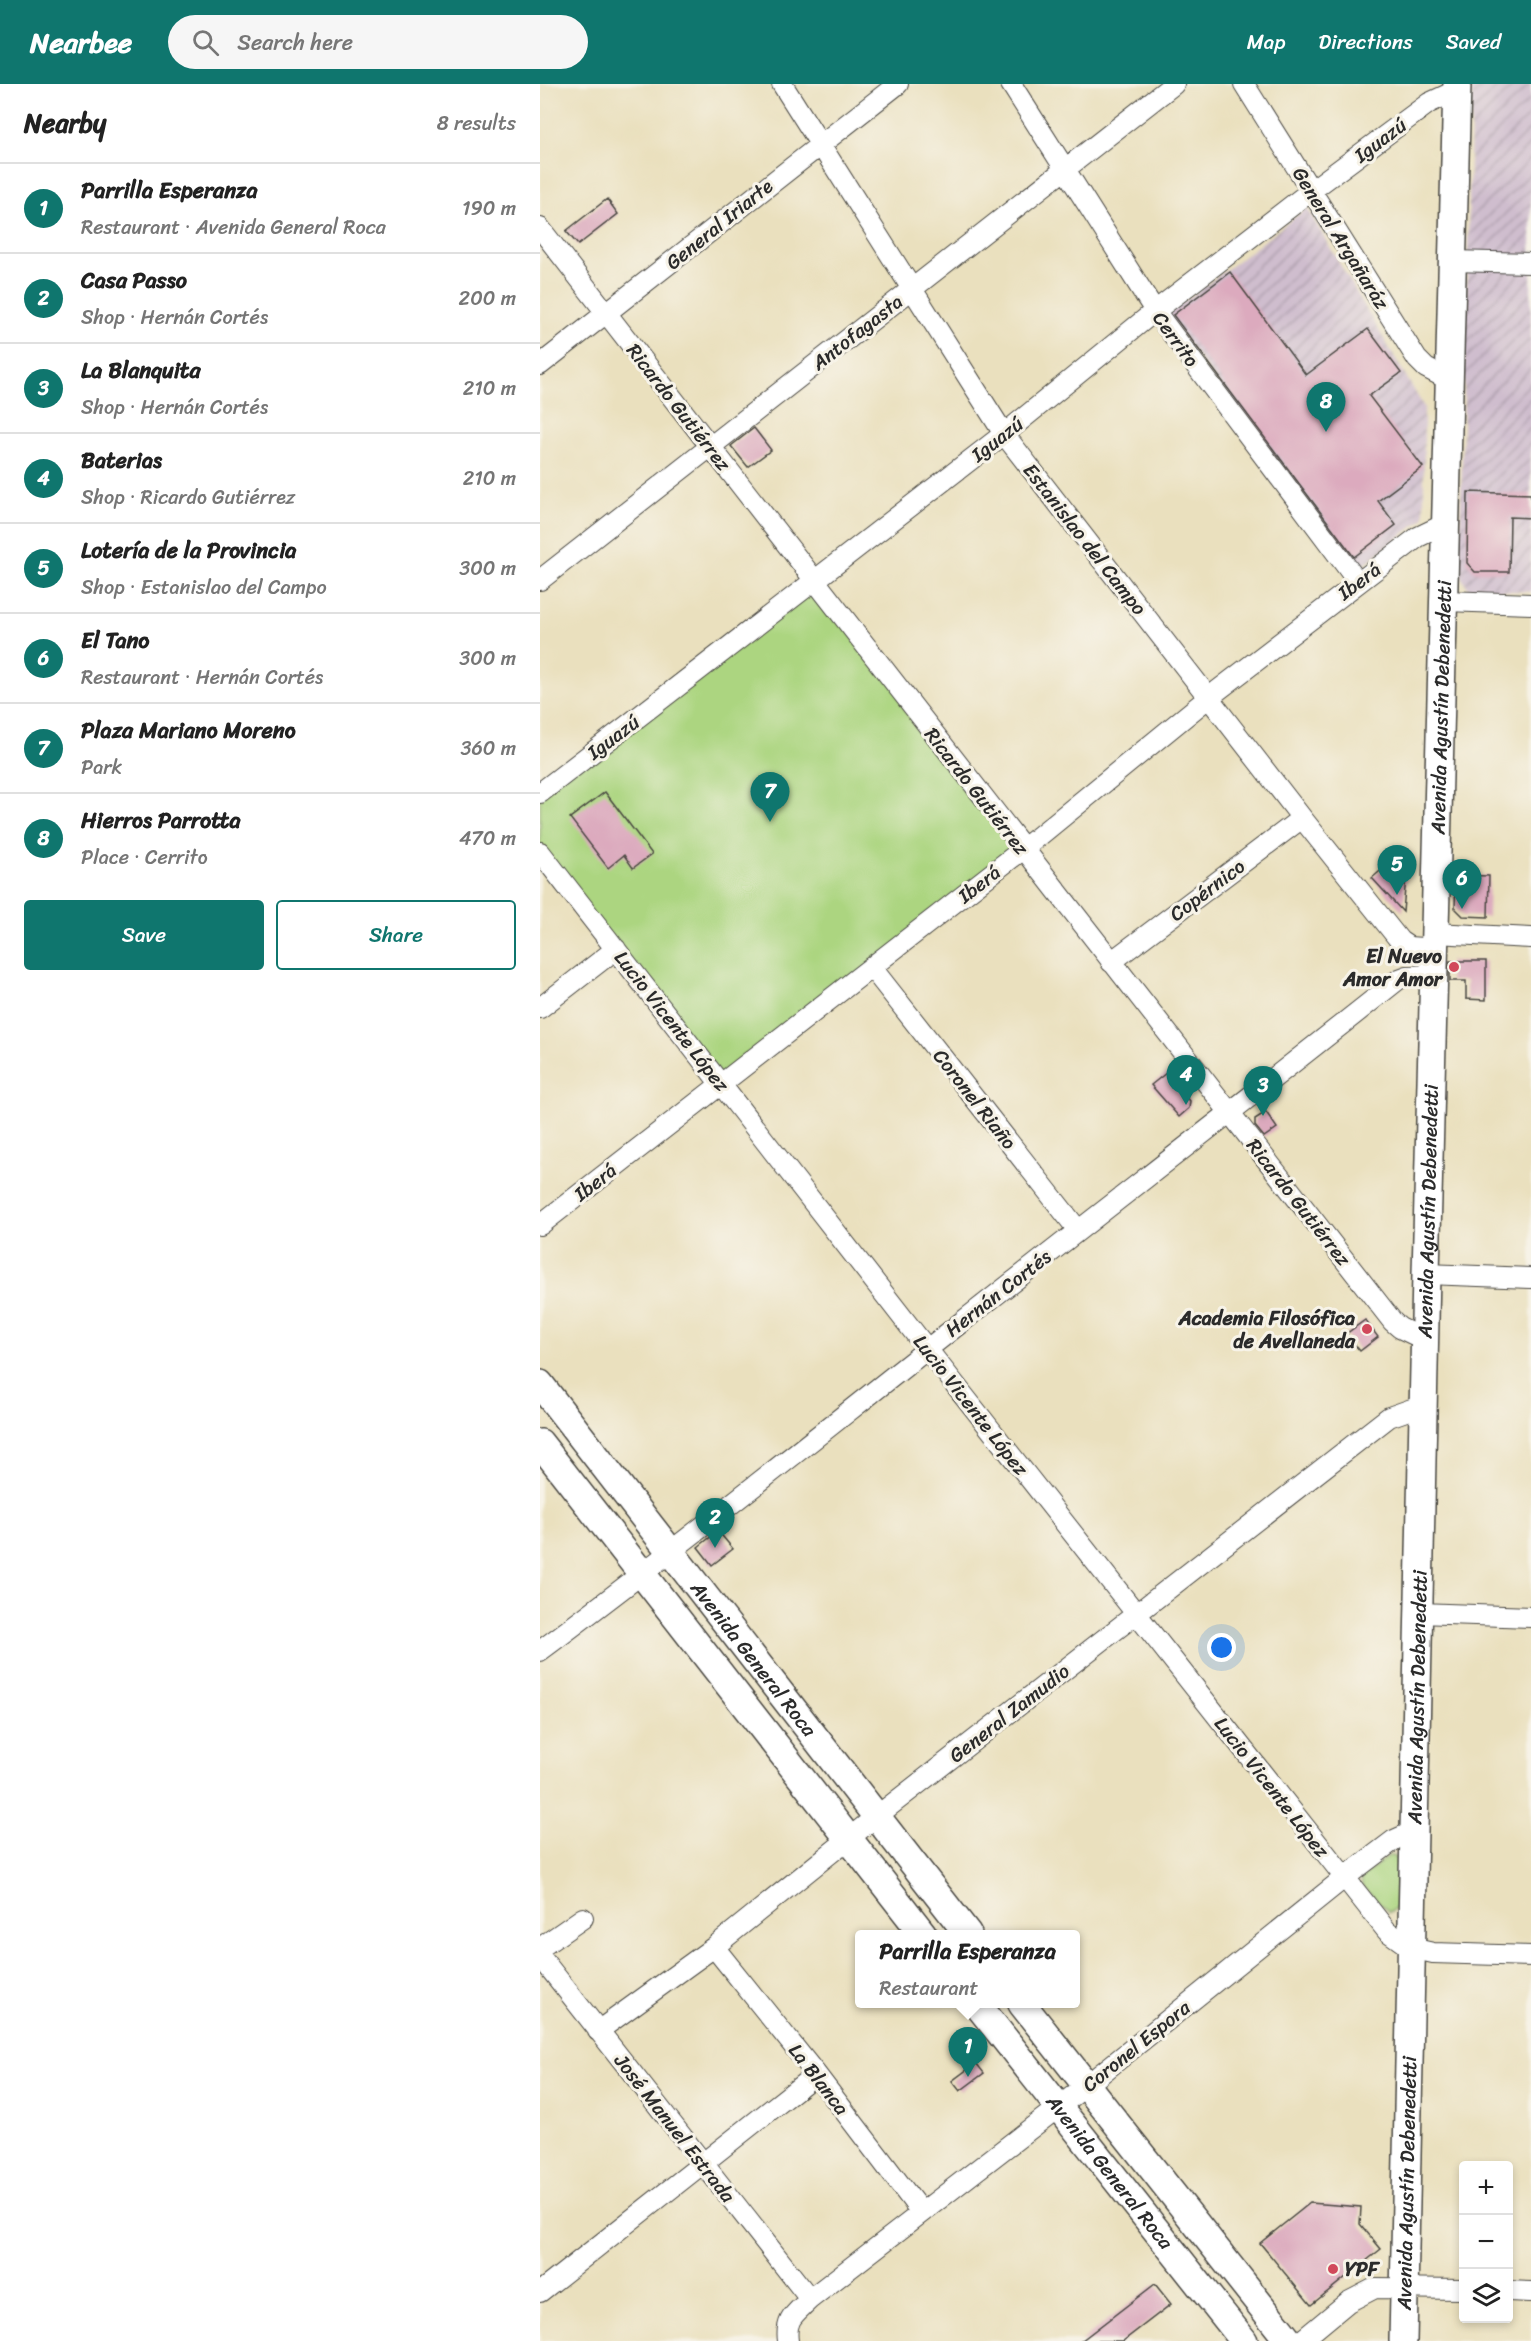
<!DOCTYPE html>
<html lang="en">
<head>
<meta charset="utf-8">
<style>
	:root { --surface:#fff; --page:#f6f6f6; --text:#222; --muted:#767676; --line:#e0e0e0; --accent:#0f766e }
	body { margin:0; font-family:Sriracha,sans-serif; background:var(--page); color:var(--text) }
	.controls { position:absolute; right:18px; bottom:18px; display:grid; overflow:hidden; border-radius:6px; box-shadow:0 3px 9px #0003 }
	.controls button { width:54px; height:54px; display:grid; place-items:center; padding:0; border:0; border-bottom:2px solid var(--line); background:var(--surface); color:var(--text); font:30px sans-serif }
	.you { position:absolute; left:682px; top:1564px; width:21px; height:21px; margin:-15px; border:4px solid #fff; border-radius:50%; background:#1a73e8; box-shadow:0 0 0 9px #1a73e833 }
	.badge { display:grid; place-items:center; width:39px; height:39px; border-radius:50%; background:var(--accent); color:#fff; font-size:20px; font-weight:700 }
	.pin { position:absolute; translate:-50% -50px; filter:drop-shadow(0 2px 3px #0008) }
	.pin::after { content:''; position:absolute; top:32px; width:21px; height:18px; background:inherit; clip-path:polygon(0 0,100% 0,50% 100%) }
	.popup { position:absolute; left:315px; top:1846px; width:225px; height:78px; box-sizing:border-box; display:grid; place-content:center; border-radius:6px; background:var(--surface); filter:drop-shadow(0 2px 4px #0005); font-size:20px; white-space:nowrap; color:var(--muted) }
	.popup b { font-size:22px; color:var(--text) }
	.popup::after { content:''; position:absolute; left:50%; top:100%; margin-left:-12px; border:12px solid transparent; border-top-color:var(--surface) }
	.list { margin:0; padding:0; list-style:none }
	h2 { display:flex; justify-content:space-between; align-items:center; height:78px; margin:0; padding:0 24px; font-size:26px }
	h2 small { font-size:20px; font-weight:400; color:var(--muted) }
	.list li { display:grid; grid-template-columns:39px 1fr auto; gap:18px; align-items:center; box-sizing:border-box; height:90px; padding:0 24px; border-top:2px solid var(--line) }
	.list b { display:block; font-size:22px; white-space:nowrap }
	.list p { margin:0; font-size:20px; white-space:nowrap; color:var(--muted) }
	.list em { font-size:20px; font-style:normal; color:var(--muted) }
	.actions { display:flex; gap:12px; padding:18px 24px }
	.actions a { flex:1; padding:14px 0; border:2px solid var(--accent); border-radius:6px; text-align:center; font-size:21px; color:var(--accent) }
	.actions .main { background:var(--accent); color:#fff }
	.icon { flex:none; width:33px; height:33px; fill:none; stroke:currentColor; stroke-width:2; stroke-linecap:round; stroke-linejoin:round }
	.map { position:relative; flex:none; width:991px; height:2257px; overflow:hidden }
	header { display:flex; align-items:center; gap:36px; box-sizing:border-box; height:84px; padding:0 30px; background:var(--accent); color:#fff }
	header strong { font-size:28px }
	nav { display:flex; gap:33px; margin-inline-start:auto; font-size:21px }
	.search { width:420px; height:54px; background:var(--page); display:flex; align-items:center; gap:15px; box-sizing:border-box; padding:0 21px; border-radius:33px; color:var(--muted); font-size:22px }
	main { display:flex }
	aside { flex:1; background:var(--surface) }
	.map>svg:first-child { display:block }
	.industrial { fill:url(#industrial-furrows) }
	.park { fill:#acd580; stroke:#6c8056; stroke-width:1.5 }
	.building { fill:#dcaabe }
	.lines { fill:none; stroke-linecap:round; stroke-linejoin:round }
	.street-casing { stroke:#484641; stroke-width:22 }
	.secondary-casing { stroke:#484641; stroke-width:30 }
	.street { stroke:#fff; stroke-width:20 }
	.secondary { stroke:#fff; stroke-width:27 }
	.poi-dot { fill:#d1495b; stroke:#f7f3e8; stroke-width:2 }
	.labels { text-anchor:middle; stroke-width:6; stroke-linejoin:round; paint-order:stroke }
	.street-label { font-size:20px; fill:#2b2b2b; stroke:#f7f3e8 }
	.poi-label { font-size:20px; font-weight:bold; fill:#2b2b2b; stroke:#f7f3e8; text-anchor:end }
</style>
</head>
<body>
<header>
<strong>Nearbee</strong>
<div class="search"><svg class="icon" aria-label="search" viewBox="0 0 24 24"><circle cx="10" cy="10" r="6"/><path d="M15 15l6 6"/></svg>Search here</div>
<nav><a>Map</a><a>Directions</a><a>Saved</a></nav>
</header>
<main>
<aside>
<h2>Nearby<small>8 results</small></h2>
<ul class="list">
<li><span class="badge">1</span><div><b>Parrilla Esperanza</b><p>Restaurant · Avenida General Roca</p></div><em>190 m</em></li>
<li><span class="badge">2</span><div><b>Casa Passo</b><p>Shop · Hernán Cortés</p></div><em>200 m</em></li>
<li><span class="badge">3</span><div><b>La Blanquita</b><p>Shop · Hernán Cortés</p></div><em>210 m</em></li>
<li><span class="badge">4</span><div><b>Baterias</b><p>Shop · Ricardo Gutiérrez</p></div><em>210 m</em></li>
<li><span class="badge">5</span><div><b>Lotería de la Provincia</b><p>Shop · Estanislao del Campo</p></div><em>300 m</em></li>
<li><span class="badge">6</span><div><b>El Tano</b><p>Restaurant · Hernán Cortés</p></div><em>300 m</em></li>
<li><span class="badge">7</span><div><b>Plaza Mariano Moreno</b><p>Park</p></div><em>360 m</em></li>
<li><span class="badge">8</span><div><b>Hierros Parrotta</b><p>Place · Cerrito</p></div><em>470 m</em></li>
</ul>
<div class="actions"><a class="main">Save</a><a>Share</a></div>
</aside>
<div class="map">
<svg width="991" height="2257" viewBox="0 0 991 2257">
	<defs>
		<pattern id="industrial-furrows" width="10" height="10" patternUnits="userSpaceOnUse" patternTransform="scale(1.5)"><rect width="10" height="10" fill="#cfbdce"/><path d="M-1 1l2-2M0 10L10 0M9 11l2-2" fill="none" stroke="#a89aa7"/></pattern>
	</defs>
	<rect width="100%" height="100%" fill="#f7f3e8"/>
	<filter id="ink" filterUnits="userSpaceOnUse"><feTurbulence type="fractalNoise" baseFrequency=".0167" numOctaves="2"/><feDisplacementMap in="SourceGraphic" scale="12" xChannelSelector="R" yChannelSelector="G"/><feConvolveMatrix kernelMatrix="1 2 1 2 8 2 1 2 1" color-interpolation-filters="sRGB"/></filter>
	<filter id="wash" filterUnits="userSpaceOnUse"><feTurbulence type="fractalNoise" baseFrequency=".008" numOctaves="4" result="noise"/><feDisplacementMap in="SourceGraphic" scale="24" xChannelSelector="R" yChannelSelector="G"/><feGaussianBlur stdDeviation="1.35" result="paint"/><feColorMatrix in="noise" values="0 0 0 0 0 0 0 0 0 0 0 0 0 0 0 0 0 1.4 0 .05"/><feComposite in="paint" operator="in"/></filter>
	<g filter="url(#wash)">
		<rect width="100%" height="100%" fill="#eae0be"/>
		<!-- industrial -->
		<path class="industrial" d="M932 0H991V508L929 505 919 490Z
			M767 124 884 323V434L818 485 627 231Z"/>
		<!-- park -->
		<path class="park" d="M275 496 482 766 181 999 0 768V709Z
			M850 1771 857 1775 856 1824 849 1828 822 1802 821 1794Z"/>
		<g id="blocks">
			<!-- building -->
			<path class="building" d="M67 115 78 130 38 161 26 147Z
				M690 188 766 291 828 245 861 289 829 312 883 383 838 417 856 441 814 473 633 231Z
				M214 344 231 366 208 383 191 362Z
				M928 408 991 410V434L970 433 969 488H935L927 479Z
				M65 708 112 770 93 784 84 771 68 784 30 734Z
				M852 777 866 792 863 828 832 794Z
				M916 791 949 792 948 833 923 832 915 824Z
				M910 877H946V916L926 915V897H910Z
				M626 989 650 1017 649 1024 639 1033 611 1001Z
				M726 1028 737 1044 724 1053 715 1042V1035Z
				M825 1236 838 1253 820 1267 806 1250Z
				M178 1447 193 1465 172 1481 158 1463Z
				M436 1979 444 1989 420 2007 412 1997Z
				M770 2119 821 2123 820 2140 841 2165 771 2221 720 2159Z
				M615 2200 631 2220 583 2257H541Z"/>
		</g>
	</g>
	<g filter="url(#ink)">
		<use href="#blocks" fill-opacity="0" stroke="#484641" stroke-width="1.5"/>
		<g class="lines">
			<defs>
				<path id="street" d="M242 0 464 350 762 734 860 857 869 863 895 865
					M471 0 615 227 818 498
					M704 0 877 275 886 284 909 296
					M0 144C283 510 568 874 853 1238L860 1244 885 1256
					M912 177 991 179
					M0 281 358 0
					M0 496 634 0
					M905 517 991 520
					M0 709 464 350 615 227 772 106 889 19 917 6
					M0 768 387 1265 847 1847 871 1864 893 1869 991 1872
					M895 849 991 854
					M571 878 762 734
					M332 884 538 1146
					M0 924 76 865
					M0 1141 482 766 668 614 878 453 907 439
					M886 1190 991 1194
					M879 1529 991 1533
					M0 1567C144 1460 283 1347 423 1237 569 1122 715 1010 859 895L867 892 894 891
					M174 1863 276 1990 381 2128
					M0 1864 43 1834
					M0 1872 270 2215
					M58 1947 174 1863 328 1739 849 1333 883 1321
					M968 2207 991 2208
					M0 2208 276 1990
					M248 2257C245 2234 255 2230 270 2215L547 2001 804 1794 854 1756 874 1747
					M761 2257 808 2218 835 2204 924 2205"/>
				<g id="secondary">
					<path id="s1" d="M0 1300 428 1850"/>
					<path d="M0 1359 383 1850"/>
					<path id="s2" d="M437 1920 704 2257"/>
					<path d="M482 1920 749 2257"/>
					<path id="s3" d="M863 2257 886 1190 917 0"/>
				</g>
			</defs>
			<!-- street casing -->
			<use href="#street" class="street-casing"/>
			<!-- secondary casing -->
			<use href="#secondary" class="secondary-casing"/>
			<!-- street -->
			<use href="#street" class="street"/>
			<!-- secondary -->
			<use href="#secondary" class="secondary"/>
		</g>
	</g>
	<!-- markers -->
	<g class="poi-dot">
		<circle cx="914" cy="883" r="6"/>
		<circle cx="827" cy="1245" r="6"/>
		<circle cx="793" cy="2185" r="6"/>
	</g>
	<g class="labels">
		<!-- street labels -->
		<g class="street-label">
			<text transform="translate(840 56) rotate(-37)" y="7">Iguazú</text>
			<text transform="translate(179 140) rotate(-39)" y="7">General Iriarte</text>
			<text transform="translate(801 154) rotate(58)" y="7">General Argañaráz</text>
			<text transform="translate(317 248) rotate(-38)" y="7">Antofagasta</text>
			<text transform="translate(636 255) rotate(54)" y="7">Cerrito</text>
			<text transform="translate(139 323) rotate(52)" y="7">Ricardo Gutiérrez</text>
			<text transform="translate(457 355) rotate(-38)" y="7">Iguazú</text>
			<text transform="translate(545 455) rotate(52)" y="7">Estanislao del Campo</text>
			<text transform="translate(819 497) rotate(-37)" y="7">Iberá</text>
			<text dy="7" stroke="none"><textPath href="#s3" startOffset="1634">Avenida Agustín Debenedetti</textPath></text>
			<text transform="translate(73 653) rotate(-37)" y="7">Iguazú</text>
			<text transform="translate(437 707) rotate(52)" y="7">Ricardo Gutiérrez</text>
			<text transform="translate(439 800) rotate(-38)" y="7">Iberá</text>
			<text transform="translate(667 806) rotate(-37)" y="7">Copérnico</text>
			<text transform="translate(132 937) rotate(52)" y="7">Lucio Vicente López</text>
			<text transform="translate(435 1015) rotate(52)" y="7">Coronel Riaño</text>
			<text transform="translate(55 1098) rotate(-38)" y="7">Iberá</text>
			<text transform="translate(759 1118) rotate(52)" y="7">Ricardo Gutiérrez</text>
			<text dy="7" stroke="none"><textPath href="#s3" startOffset="1130">Avenida Agustín Debenedetti</textPath></text>
			<text transform="translate(458 1209) rotate(-38)" y="7">Hernán Cortés</text>
			<text transform="translate(431 1321) rotate(52)" y="7">Lucio Vicente López</text>
			<text dy="7" stroke="none"><textPath href="#s1" startOffset="348">Avenida General Roca</textPath></text>
			<text dy="7" stroke="none"><textPath href="#s3" startOffset="644">Avenida Agustín Debenedetti</textPath></text>
			<text transform="translate(469 1629) rotate(-38)" y="7">General Zamudio</text>
			<text transform="translate(732 1703) rotate(52)" y="7">Lucio Vicente López</text>
			<text transform="translate(596 1962) rotate(-39)" y="7">Coronel Espora</text>
			<text transform="translate(279 1995) rotate(52)" y="7">La Blanca</text>
			<text transform="translate(135 2044) rotate(52)" y="7">José Manuel Estrada</text>
			<text dy="7" stroke="none"><textPath href="#s2" startOffset="214">Avenida General Roca</textPath></text>
			<text dy="7" stroke="none"><textPath href="#s3" startOffset="158">Avenida Agustín Debenedetti</textPath></text>
		</g>
		<!-- poi labels -->
		<g class="poi-label">
			<text x="902" y="879">El Nuevo<tspan x="902" dy="23">Amor Amor</tspan></text>
			<text x="815" y="1241">Academia Filosófica<tspan x="815" dy="23">de Avellaneda</tspan></text>
			<text x="805" y="2192" text-anchor="start">YPF</text>
		</g>
	</g>
</svg>
<div class="controls">
<button>+</button>
<button>−</button>
<button><svg class="icon" aria-label="layers" viewBox="0 0 24 24"><path d="M12 4l9 5-9 5-9-5zM3 14l9 5 9-5"/></svg></button>
</div>
<div class="you"></div>
<div class="pin badge" style="left:428px;top:1993px">1</div>
<div class="popup"><b>Parrilla Esperanza</b>Restaurant</div>
<div class="pin badge" style="left:175px;top:1464px">2</div>
<div class="pin badge" style="left:723px;top:1032px">3</div>
<div class="pin badge" style="left:646px;top:1021px">4</div>
<div class="pin badge" style="left:857px;top:811px">5</div>
<div class="pin badge" style="left:922px;top:825px">6</div>
<div class="pin badge" style="left:230px;top:738px">7</div>
<div class="pin badge" style="left:786px;top:348px">8</div>
</div>
</main>
</body>
</html>
